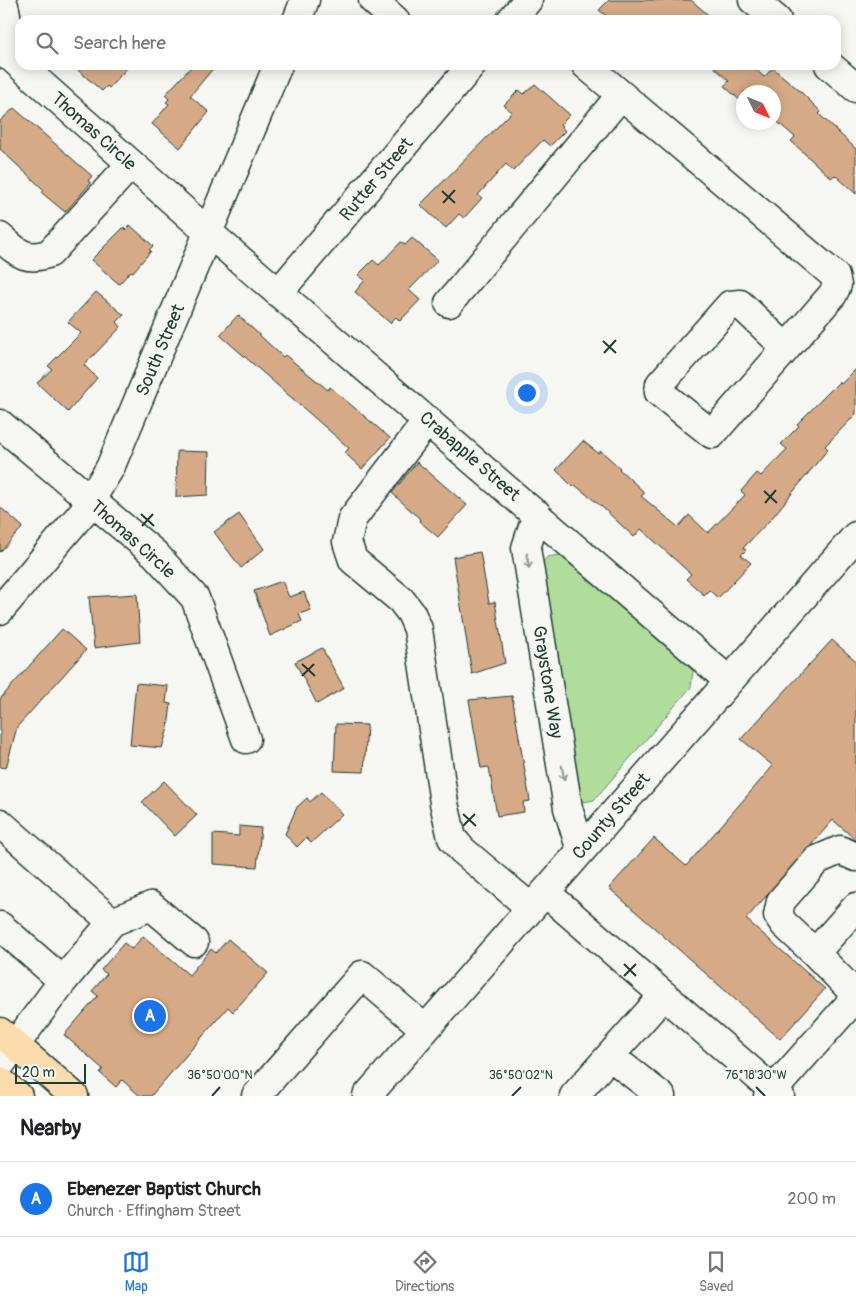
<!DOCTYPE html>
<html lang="en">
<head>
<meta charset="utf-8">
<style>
	:root { --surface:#fff; --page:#f6f6f6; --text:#202124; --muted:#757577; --line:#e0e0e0; --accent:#1a73e8 }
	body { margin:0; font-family:Pangolin,sans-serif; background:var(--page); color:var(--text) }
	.compass { position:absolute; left:736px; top:85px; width:45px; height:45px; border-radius:50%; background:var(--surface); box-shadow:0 2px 12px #0003; rotate:133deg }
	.scale { position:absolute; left:15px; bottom:12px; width:71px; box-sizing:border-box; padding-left:5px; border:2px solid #1f3d34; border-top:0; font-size:14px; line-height:18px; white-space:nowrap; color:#1f3d34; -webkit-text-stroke:4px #f6f6f2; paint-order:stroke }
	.you { position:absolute; left:526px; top:392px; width:18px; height:18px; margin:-12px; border:4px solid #fff; border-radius:50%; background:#1a73e8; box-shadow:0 0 0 8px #1a73e833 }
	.badge { display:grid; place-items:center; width:32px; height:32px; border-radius:50%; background:var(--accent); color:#fff; font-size:16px; font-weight:700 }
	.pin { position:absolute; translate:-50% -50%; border:2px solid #fff; box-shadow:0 1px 5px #0006 }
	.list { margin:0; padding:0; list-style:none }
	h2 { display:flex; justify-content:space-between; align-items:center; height:65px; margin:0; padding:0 20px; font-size:21px }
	h2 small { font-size:16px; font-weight:400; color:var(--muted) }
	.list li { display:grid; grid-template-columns:32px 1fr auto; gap:15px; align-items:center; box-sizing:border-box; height:75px; padding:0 20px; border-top:1px solid var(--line) }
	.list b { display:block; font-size:19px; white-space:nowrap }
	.list p { margin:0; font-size:16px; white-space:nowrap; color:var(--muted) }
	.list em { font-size:16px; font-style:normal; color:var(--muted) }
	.icon { flex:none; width:28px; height:28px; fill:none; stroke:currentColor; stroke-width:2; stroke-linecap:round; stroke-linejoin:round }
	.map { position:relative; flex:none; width:856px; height:1096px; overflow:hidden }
	.search { position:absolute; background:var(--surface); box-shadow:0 2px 12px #0003; left:15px; right:15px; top:15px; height:55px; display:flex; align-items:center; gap:12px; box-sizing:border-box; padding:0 18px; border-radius:15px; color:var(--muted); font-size:19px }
	.sheet { height:140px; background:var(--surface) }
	nav { display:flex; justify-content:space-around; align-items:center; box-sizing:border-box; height:70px; border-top:1px solid var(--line); background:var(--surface); font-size:14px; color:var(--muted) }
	nav a { display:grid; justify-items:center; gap:2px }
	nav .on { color:var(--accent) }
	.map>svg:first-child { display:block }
	.green { fill:#b0dd9c; stroke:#688d68 }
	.building { fill:#d6aa87; stroke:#1f3d34 }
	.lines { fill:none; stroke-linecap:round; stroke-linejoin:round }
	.minor-casing { stroke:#1f3d34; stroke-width:31 }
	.major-casing { stroke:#1f3d34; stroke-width:31 }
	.minor { stroke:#f6f6f2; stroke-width:28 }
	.major { stroke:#fcdcac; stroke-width:28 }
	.oneway { stroke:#8a9a93 }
	.ticks { fill:none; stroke:#1f3d34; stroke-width:2 }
	.labels { text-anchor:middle; stroke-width:4.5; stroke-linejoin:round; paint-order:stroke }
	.street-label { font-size:18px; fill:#1f3d34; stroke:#f6f6f2 }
	.ticks-label { font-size:12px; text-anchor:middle; fill:#1f3d34; stroke:#f6f6f2; stroke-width:4.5; stroke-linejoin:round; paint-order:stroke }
</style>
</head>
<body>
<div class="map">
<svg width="856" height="1096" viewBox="0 0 856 1096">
	<rect width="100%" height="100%" fill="#f6f6f2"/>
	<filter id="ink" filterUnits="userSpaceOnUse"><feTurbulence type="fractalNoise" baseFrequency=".02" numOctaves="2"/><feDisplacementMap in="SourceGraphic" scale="10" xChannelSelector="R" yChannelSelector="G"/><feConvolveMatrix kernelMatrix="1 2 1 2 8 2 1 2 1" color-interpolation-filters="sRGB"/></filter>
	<g filter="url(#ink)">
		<!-- green -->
		<path class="green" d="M560 555 683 661 693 671 691 687 594 800 584 802 577 795 541 565 547 557Z"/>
		<!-- building -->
		<path class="building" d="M609 0H691L714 20H611L599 10Z
			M72 65H130L109 88 107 86 102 91Z
			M193 65H216L190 96 209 112 180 148 152 124 169 104 166 102 169 99 165 95Z
			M712 65H751L764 77 773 68 800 91 821 112 819 114 856 149V194L835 175 831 178 791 141 795 137 774 119V92H744L743 103 724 86 729 81Z
			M535 84 570 115 560 125 565 131 550 146 543 140 513 171 506 164 478 195 482 198 464 218 459 214 446 228 420 205 512 112 504 105 519 90 524 94Z
			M14 108 92 176 88 181 91 183 65 212 42 193 44 190 0 149V121Z
			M130 225 153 246 149 250 151 251 133 272 131 271 119 284 91 260 124 227 125 230Z
			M412 238 438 260 409 290 420 300 400 321 396 317 390 323 355 292 365 280 358 275 373 260 379 265 401 242 405 245Z
			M96 292 124 315 117 322 121 327 84 365 97 378 68 412 37 383 52 369 48 366 81 333 68 322Z
			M238 315 283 357 285 355 328 390 330 387 390 438 362 469 345 453 349 448 220 335Z
			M856 369V414L825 446 828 449 771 519 743 548 746 550 741 555 751 563 718 598 709 590 704 595 686 579 691 574 641 529 634 537 601 506 575 485 573 487 556 470 583 441 598 453 601 451 620 468 619 469 645 493 641 496 678 527 689 515 708 533 745 495 741 491 757 473 761 476 787 449 781 444 799 426 797 424 839 382 841 384Z
			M177 451 209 452 208 495 176 497Z
			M417 462 467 505 438 537 419 521 420 519 392 493Z
			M0 507 23 527 0 552Z
			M239 514 264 549 241 568 214 532Z
			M480 552 489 603 495 602 505 663 472 674 453 557Z
			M282 581 289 597 304 592 311 610 299 614 302 621 270 636 254 591Z
			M137 594 140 642 94 648 89 597Z
			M62 629 86 650 17 727 6 768 0 767V699Z
			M832 640 856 661V840L833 820 746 919 825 989 780 1039 609 888 654 838 686 866 773 766 741 739Z
			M322 648 344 688 317 704 295 662Z
			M136 683 168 686 166 703 171 704 168 728 162 748 130 745Z
			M512 696 530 801 523 802 524 812 497 816 489 767 481 768 469 700Z
			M336 724 367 725 364 772 334 771Z
			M164 781 197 815 175 836 142 802Z
			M321 792 342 814 311 843 306 838 297 847 285 834 297 807 307 798 310 802Z
			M239 826 261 828 257 867 213 864V834L239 836Z
			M143 936 189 975 211 949 216 953 228 939 268 973 233 1012 228 1007 151 1096H140L122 1080 116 1087 100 1073 103 1069 64 1035 98 996 92 991 107 974 101 970 124 943 132 949Z"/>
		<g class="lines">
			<defs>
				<path id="minor" d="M2 0C9 18 8 34 4 53
					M373 0 395 20
					M753 0 777 20
					M297 20 305 0
					M511 20 528 0
					M0 52 12 58 209 233 729 681
					M586 65 835 276 837 285 833 294 712 434 659 392 660 384 730 305 740 304 785 347
					M829 65 856 88
					M0 237C18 253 26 262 50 253L131 164
					M279 292 472 65
					M449 303 621 95
					M428 420 352 519 347 542 353 560 401 600 411 613 418 629 444 803 452 838 462 850 531 908
					M0 424 155 554 195 598 246 739
					M537 514 526 548 568 808 581 851
					M0 610 84 511 110 468 278 65
					M0 823 112 922
					M545 892 780 1096
					M856 907 815 953 856 995
					M0 926 63 981
					M815 953 784 924 778 915 781 901 817 860 840 850 856 857
					M610 1056 661 1096
					M0 1065 63 981 112 922 151 906 194 942
					M256 1096 362 975 425 1029
					M367 1096 856 536
					M574 1096 664 995
					M768 1096 856 997"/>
				<path id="major" d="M0 1032 74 1096
					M0 1081 18 1096"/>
			</defs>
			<!-- minor casing -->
			<use href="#minor" class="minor-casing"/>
			<!-- major casing -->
			<use href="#major" class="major-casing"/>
			<!-- minor -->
			<use href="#minor" class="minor"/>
			<!-- major -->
			<use href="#major" class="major"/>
		</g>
		<!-- one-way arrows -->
		<defs><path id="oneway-shaft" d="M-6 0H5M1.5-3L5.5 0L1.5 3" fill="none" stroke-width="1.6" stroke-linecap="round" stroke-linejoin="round" transform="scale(1.25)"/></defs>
		<g class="oneway">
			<use href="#oneway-shaft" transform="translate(528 561) rotate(81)"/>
			<use href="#oneway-shaft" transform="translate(563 773) rotate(81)"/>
		</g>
	</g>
	<!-- ticks -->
	<path class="ticks" d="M442 191 455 203M443 203 455 190M603 341 616 353M604 353 616 340M764 491 777 503M765 503 776 490M141 514 154 526M142 526 153 514M302 664 315 676M302 676 314 664M463 814 476 826M463 826 475 814M624 964 636 976M624 976 636 964M756 1087 765 1096M212 1096 220 1087M512 1096 521 1087"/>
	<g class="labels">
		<!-- street labels -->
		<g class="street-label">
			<text transform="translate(94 131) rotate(42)" y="6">Thomas Circle</text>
			<text transform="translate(376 179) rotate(-50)" y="6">Rutter Street</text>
			<text transform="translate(160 350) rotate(-67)" y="6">South Street</text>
			<text transform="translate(470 456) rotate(41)" y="6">Crabapple Street</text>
			<text transform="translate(133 539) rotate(42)" y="6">Thomas Circle</text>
			<text transform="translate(548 682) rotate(81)" y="6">Graystone Way</text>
			<text transform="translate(611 816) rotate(-49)" y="6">County Street</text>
		</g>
	</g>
	<g class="ticks-label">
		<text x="220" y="1079">36°50'00"N</text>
		<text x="521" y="1079">36°50'02"N</text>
		<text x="756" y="1079">76°18'30"W</text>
	</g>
</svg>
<svg class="compass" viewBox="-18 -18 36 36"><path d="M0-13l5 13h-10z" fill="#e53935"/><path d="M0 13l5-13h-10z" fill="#757577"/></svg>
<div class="scale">20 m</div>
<div class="you"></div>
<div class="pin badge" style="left:150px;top:1016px">A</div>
<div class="search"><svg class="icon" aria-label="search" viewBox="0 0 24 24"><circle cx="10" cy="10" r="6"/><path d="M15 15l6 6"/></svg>Search here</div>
</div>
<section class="sheet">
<h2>Nearby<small></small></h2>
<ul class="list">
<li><span class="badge">A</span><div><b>Ebenezer Baptist Church</b><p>Church · Effingham Street</p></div><em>200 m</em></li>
</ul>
</section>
<nav>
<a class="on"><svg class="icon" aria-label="map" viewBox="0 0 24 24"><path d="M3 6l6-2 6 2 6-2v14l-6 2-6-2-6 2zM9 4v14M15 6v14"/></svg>Map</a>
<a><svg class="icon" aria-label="directions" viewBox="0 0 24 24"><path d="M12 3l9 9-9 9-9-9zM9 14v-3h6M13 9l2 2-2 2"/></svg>Directions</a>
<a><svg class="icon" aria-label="saved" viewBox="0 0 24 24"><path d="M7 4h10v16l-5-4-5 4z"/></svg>Saved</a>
</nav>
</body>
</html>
